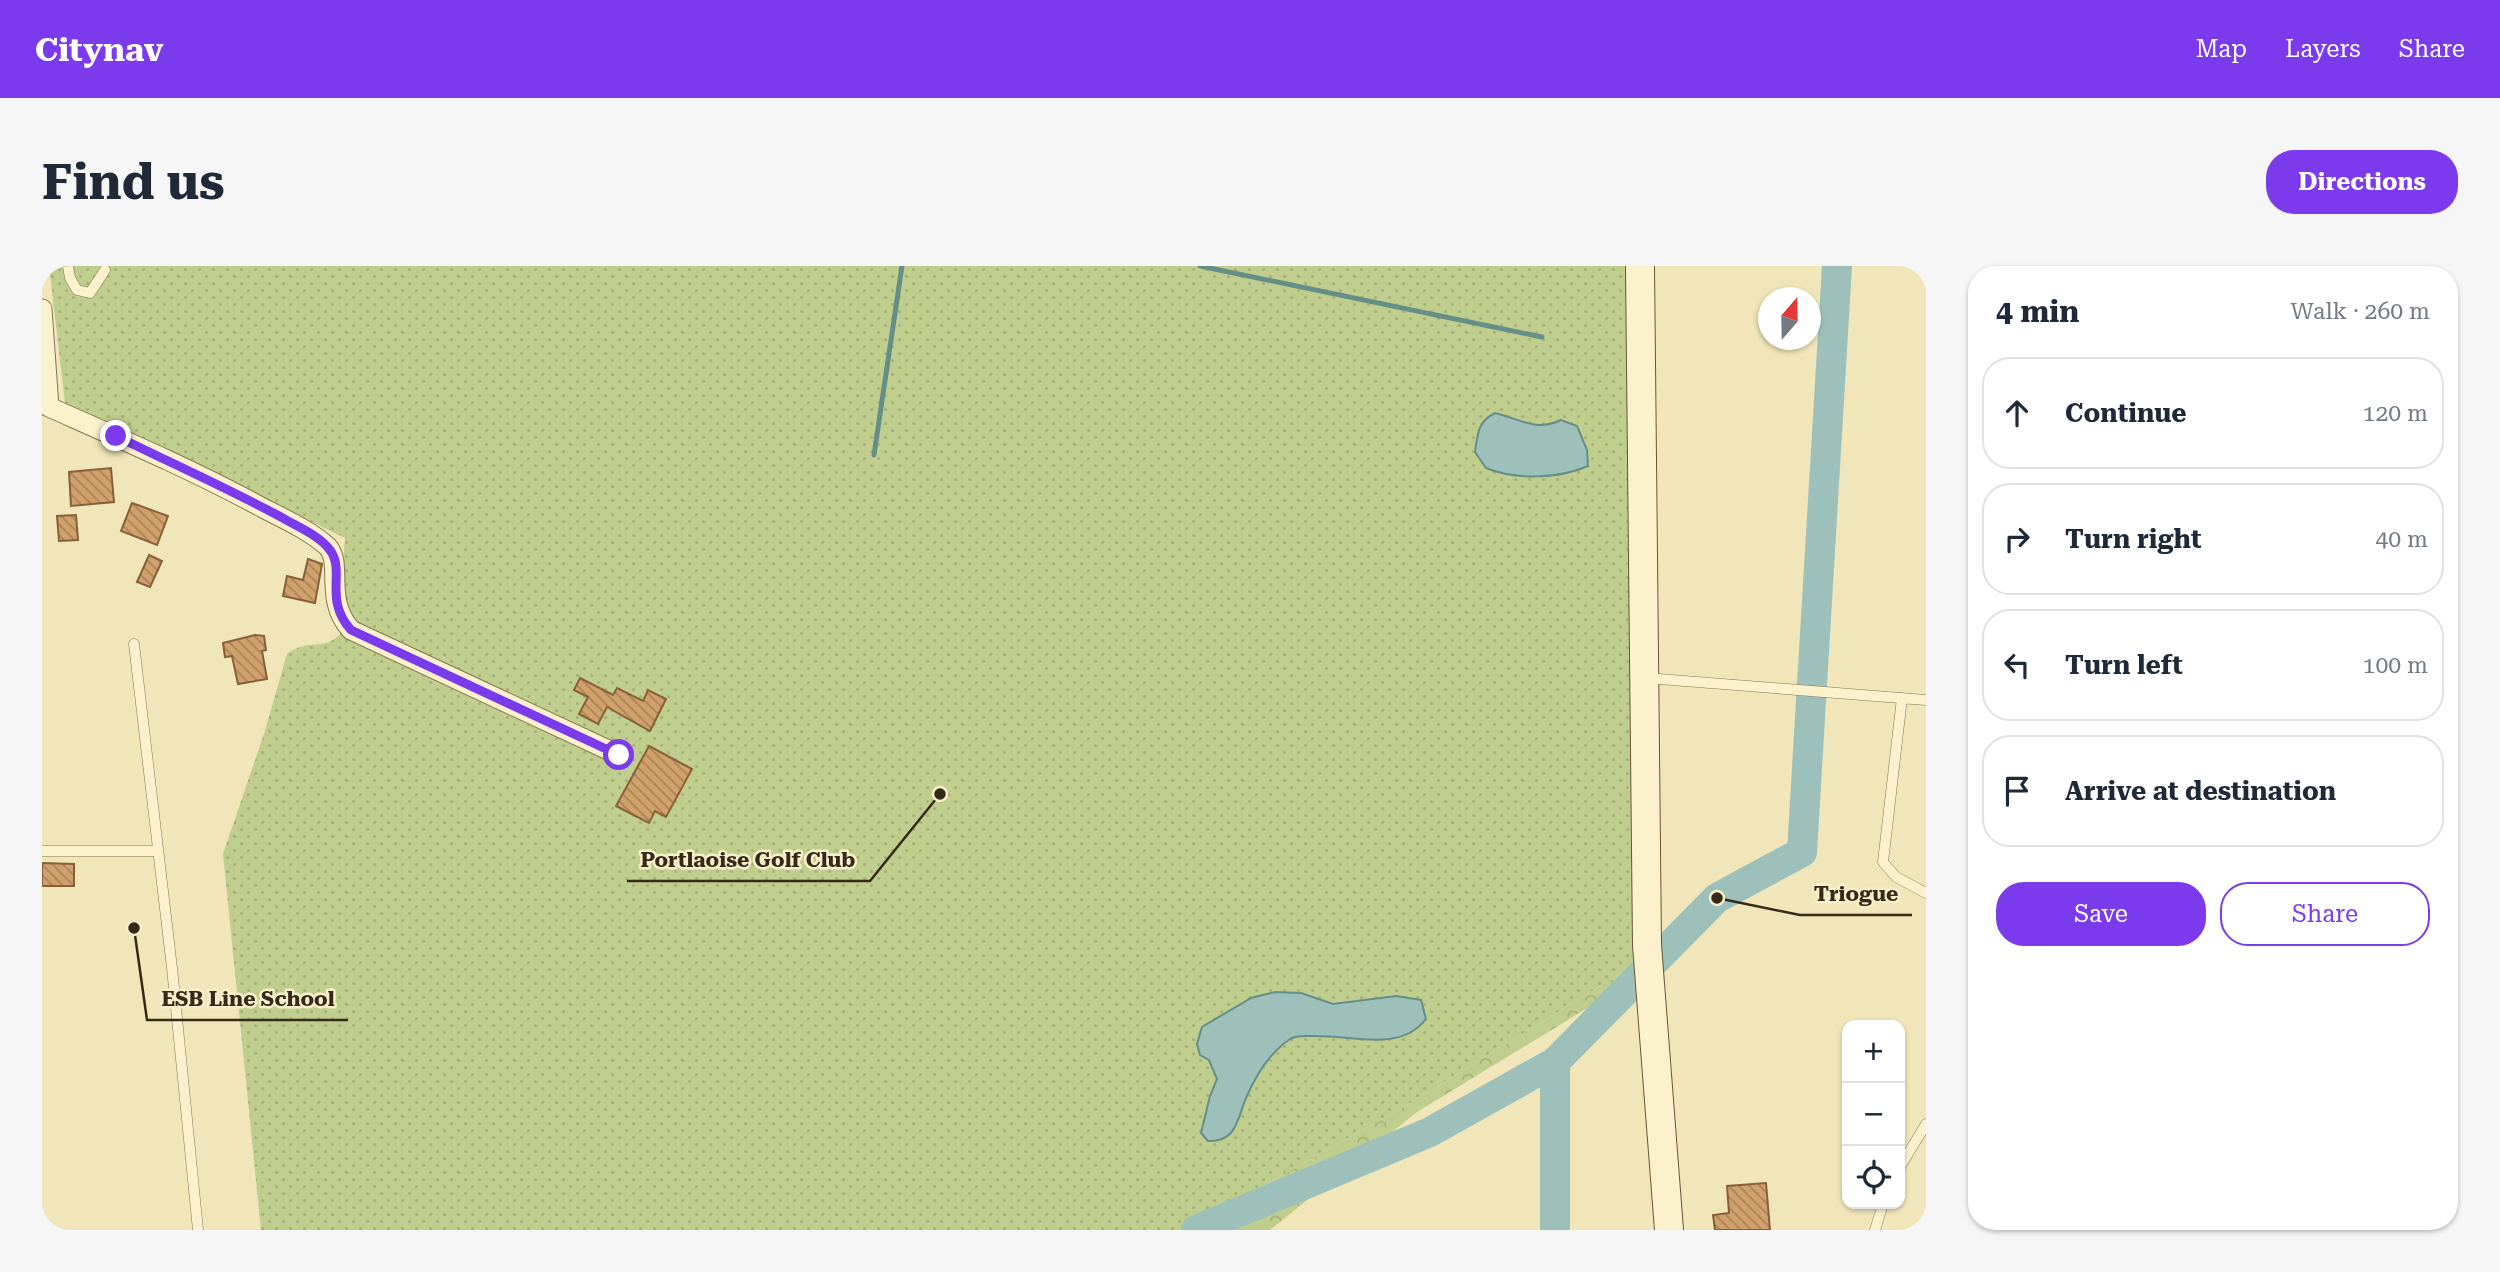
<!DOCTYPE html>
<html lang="en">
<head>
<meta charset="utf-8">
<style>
	:root { --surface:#fff; --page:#f6f6f7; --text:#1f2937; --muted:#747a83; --line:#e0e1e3; --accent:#7c3aed }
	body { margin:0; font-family:"Roboto Serif",serif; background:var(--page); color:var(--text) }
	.controls { position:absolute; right:21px; bottom:21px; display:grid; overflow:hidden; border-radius:14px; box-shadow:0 2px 5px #0004 }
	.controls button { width:63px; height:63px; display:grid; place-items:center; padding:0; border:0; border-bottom:2px solid var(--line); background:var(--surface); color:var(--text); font:35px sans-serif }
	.compass { position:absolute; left:1716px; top:21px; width:63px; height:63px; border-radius:50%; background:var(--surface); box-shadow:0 2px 5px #0004; rotate:20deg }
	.stop { position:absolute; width:21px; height:21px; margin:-16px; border:5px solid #7c3aed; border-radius:50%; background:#fff }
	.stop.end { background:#7c3aed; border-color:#fff; box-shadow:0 2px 7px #0008 }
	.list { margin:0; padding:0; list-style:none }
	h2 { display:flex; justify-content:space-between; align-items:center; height:91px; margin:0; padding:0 28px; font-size:30px }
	h2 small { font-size:23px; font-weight:400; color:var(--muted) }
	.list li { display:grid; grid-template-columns:46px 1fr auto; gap:21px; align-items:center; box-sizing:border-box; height:112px; margin:0 14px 14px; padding:0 14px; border:2px solid var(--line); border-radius:28px }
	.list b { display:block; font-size:26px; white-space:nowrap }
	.list em { font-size:23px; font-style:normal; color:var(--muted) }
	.actions { display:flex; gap:14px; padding:21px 28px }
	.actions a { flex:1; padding:16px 0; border:2px solid var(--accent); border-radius:28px; text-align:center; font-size:24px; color:var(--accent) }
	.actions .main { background:var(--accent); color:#fff }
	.icon { flex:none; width:38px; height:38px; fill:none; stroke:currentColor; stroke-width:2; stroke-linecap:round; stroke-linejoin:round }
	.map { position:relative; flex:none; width:1884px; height:964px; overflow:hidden; border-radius:28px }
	header { display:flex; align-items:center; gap:42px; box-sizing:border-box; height:98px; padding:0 35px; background:var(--accent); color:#fff }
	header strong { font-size:33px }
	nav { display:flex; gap:38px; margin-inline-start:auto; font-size:24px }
	.intro { display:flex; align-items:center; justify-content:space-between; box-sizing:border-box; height:168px; padding:0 42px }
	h1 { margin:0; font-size:49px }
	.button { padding:18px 32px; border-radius:28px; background:var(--accent); color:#fff; font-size:24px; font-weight:700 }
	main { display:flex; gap:42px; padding:0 42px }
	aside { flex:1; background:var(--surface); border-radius:28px; box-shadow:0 2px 5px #0004 }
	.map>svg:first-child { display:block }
	.grass { fill:url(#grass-dots) }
	.forest { fill:url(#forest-crowns) }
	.water { fill:#9ec0ba; stroke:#668e88; stroke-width:2 }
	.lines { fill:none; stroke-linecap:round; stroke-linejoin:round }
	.stream { stroke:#668e88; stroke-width:5 }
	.river { stroke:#9ec0ba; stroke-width:30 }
	.building { fill:url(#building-back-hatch); stroke:#886038; stroke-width:2 }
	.service-casing { stroke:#887553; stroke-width:11 }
	.minor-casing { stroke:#887553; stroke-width:21 }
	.secondary-casing { stroke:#695537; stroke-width:30 }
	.service { stroke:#fbf2cd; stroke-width:10 }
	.minor { stroke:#fbf2cd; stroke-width:19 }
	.secondary { stroke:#fbf2cd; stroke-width:28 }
	.route { stroke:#7c3aed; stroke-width:9 }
	.leader { fill:none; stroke:#352a19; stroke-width:2.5 }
	.callout-dot { fill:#352a19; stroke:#f7efc9; stroke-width:2.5 }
	.callout-label { font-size:21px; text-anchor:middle; font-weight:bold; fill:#352a19; stroke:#f7efc9; stroke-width:5; stroke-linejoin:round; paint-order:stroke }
</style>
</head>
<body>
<header>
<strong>Citynav</strong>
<nav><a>Map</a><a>Layers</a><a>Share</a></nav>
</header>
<div class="intro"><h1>Find us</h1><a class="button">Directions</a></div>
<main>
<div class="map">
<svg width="1884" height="964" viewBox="0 0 1884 964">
	<defs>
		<pattern id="grass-dots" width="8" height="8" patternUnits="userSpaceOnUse" patternTransform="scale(1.75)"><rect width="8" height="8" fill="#c0ce8d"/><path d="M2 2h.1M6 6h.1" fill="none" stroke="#a6b179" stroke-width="1.8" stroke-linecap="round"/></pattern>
		<pattern id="forest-crowns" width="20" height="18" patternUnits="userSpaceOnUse" patternTransform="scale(1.75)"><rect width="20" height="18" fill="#c0ce8d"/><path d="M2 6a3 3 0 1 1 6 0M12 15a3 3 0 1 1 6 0" fill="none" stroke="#a6b179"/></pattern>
		<pattern id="building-back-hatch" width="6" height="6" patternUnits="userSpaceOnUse" patternTransform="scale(1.75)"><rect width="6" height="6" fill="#d1a16c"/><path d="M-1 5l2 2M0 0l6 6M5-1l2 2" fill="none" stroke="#aa8358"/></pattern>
	</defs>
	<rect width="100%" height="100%" fill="#f0e6b9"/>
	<!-- grass -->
	<path class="grass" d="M7 0H1591L1594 698 1370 836 1143 964H219L181 588 222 468 245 388C272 368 286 393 309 353L299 323 303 272 23 137Z"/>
	<!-- forest -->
	<path class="forest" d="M1594 698 1593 713 1375 846 1228 964H1143L1370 836Z"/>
	<!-- water -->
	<path class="water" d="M1453 147C1478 153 1494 166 1519 154L1535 160 1545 184 1546 200C1517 213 1473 214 1444 202L1433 186C1436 168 1435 156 1453 147Z
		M1233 726 1259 727 1291 738 1354 730 1379 734 1384 753C1357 788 1307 768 1269 770 1262 770 1254 769 1248 773 1227 787 1214 809 1204 832 1195 853 1195 876 1166 875L1159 867 1168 830 1175 813 1167 794 1158 789 1155 778 1160 761 1209 732Z"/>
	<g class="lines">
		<!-- stream -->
		<path class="stream" d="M1158 0 1500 71
			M832 189 860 0"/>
		<!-- river -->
		<path class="river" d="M1513 796V964
			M1154 964 1388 866 1513 796 1675 632 1760 586 1795 0"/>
	</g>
	<!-- building -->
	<path class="building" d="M69 202 72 236 29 240 27 206Z
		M90 237 126 250 115 279 79 265Z
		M34 249 36 274 17 275 15 250Z
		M107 289 120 295 108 321 95 316Z
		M266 293 280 298 273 337 241 330 245 310 261 314Z
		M213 369 222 370 224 384 220 385 225 413 196 418 190 390 183 391 181 377Z
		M538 412 571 429 575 422 601 435 606 424 624 433 608 465 565 441 556 458 537 448 546 431 532 424Z
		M607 480 650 503 624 551 613 545 607 557 574 540Z
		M0 597 32 598V620H0Z
		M1724 917 1728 964H1673L1671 949 1687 947 1685 920Z"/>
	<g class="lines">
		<defs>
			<path id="service" d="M26 0 28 12 35 24 48 27 63 4
				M92 378 130 702 156 964
				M1604 412 1884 434
				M1860 432 1841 596 1854 611 1884 627
				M0 585H116
				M1858 901 1884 858
				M1833 964 1841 938"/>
			<path id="minor" d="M0 43 7 141C79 173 151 204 221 242 242 253 267 264 285 280 302 297 281 333 309 364L577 489"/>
			<path id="secondary" d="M1598 0 1605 679 1627 964"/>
		</defs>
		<!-- service casing -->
		<use href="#service" class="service-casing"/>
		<!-- minor casing -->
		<use href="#minor" class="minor-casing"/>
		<!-- secondary casing -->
		<use href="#secondary" class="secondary-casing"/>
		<!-- service -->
		<use href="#service" class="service"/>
		<!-- minor -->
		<use href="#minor" class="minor"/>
		<!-- secondary -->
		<use href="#secondary" class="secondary"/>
	</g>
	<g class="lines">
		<!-- route -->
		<path class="route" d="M74 170C129 197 185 222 239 251 254 260 277 269 288 284 304 306 281 333 309 364L577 489"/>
	</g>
	<!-- callouts -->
	<path class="leader" d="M898 528L828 615H585M1675 632L1758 649H1870M92 662L105 754H306"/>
	<g class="callout-dot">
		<circle cx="898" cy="528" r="7"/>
		<circle cx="1675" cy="632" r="7"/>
		<circle cx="92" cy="662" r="7"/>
	</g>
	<g class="callout-label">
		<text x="706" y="601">Portlaoise Golf Club</text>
		<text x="1814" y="635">Triogue</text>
		<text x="206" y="740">ESB Line School</text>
	</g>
</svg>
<div class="controls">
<button>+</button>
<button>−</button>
<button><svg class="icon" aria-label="locate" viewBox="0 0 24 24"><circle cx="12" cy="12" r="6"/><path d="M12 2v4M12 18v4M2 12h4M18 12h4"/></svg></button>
</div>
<svg class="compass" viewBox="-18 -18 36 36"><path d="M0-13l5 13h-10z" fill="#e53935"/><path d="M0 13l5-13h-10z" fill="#747a83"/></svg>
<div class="stop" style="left:577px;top:489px"></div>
<div class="stop end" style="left:74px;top:170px"></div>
</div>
<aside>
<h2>4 min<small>Walk · 260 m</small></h2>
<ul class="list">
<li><svg class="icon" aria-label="ahead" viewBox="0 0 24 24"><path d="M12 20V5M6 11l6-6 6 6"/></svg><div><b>Continue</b></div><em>120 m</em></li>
<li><svg class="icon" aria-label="right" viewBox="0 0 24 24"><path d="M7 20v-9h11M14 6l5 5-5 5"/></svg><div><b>Turn right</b></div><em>40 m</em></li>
<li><svg class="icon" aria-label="left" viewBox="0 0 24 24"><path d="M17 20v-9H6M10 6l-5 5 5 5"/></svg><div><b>Turn left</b></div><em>100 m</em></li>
<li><svg class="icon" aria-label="arrive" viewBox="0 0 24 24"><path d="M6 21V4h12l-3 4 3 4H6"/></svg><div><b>Arrive at destination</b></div></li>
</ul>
<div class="actions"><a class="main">Save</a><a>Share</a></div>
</aside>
</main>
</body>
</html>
